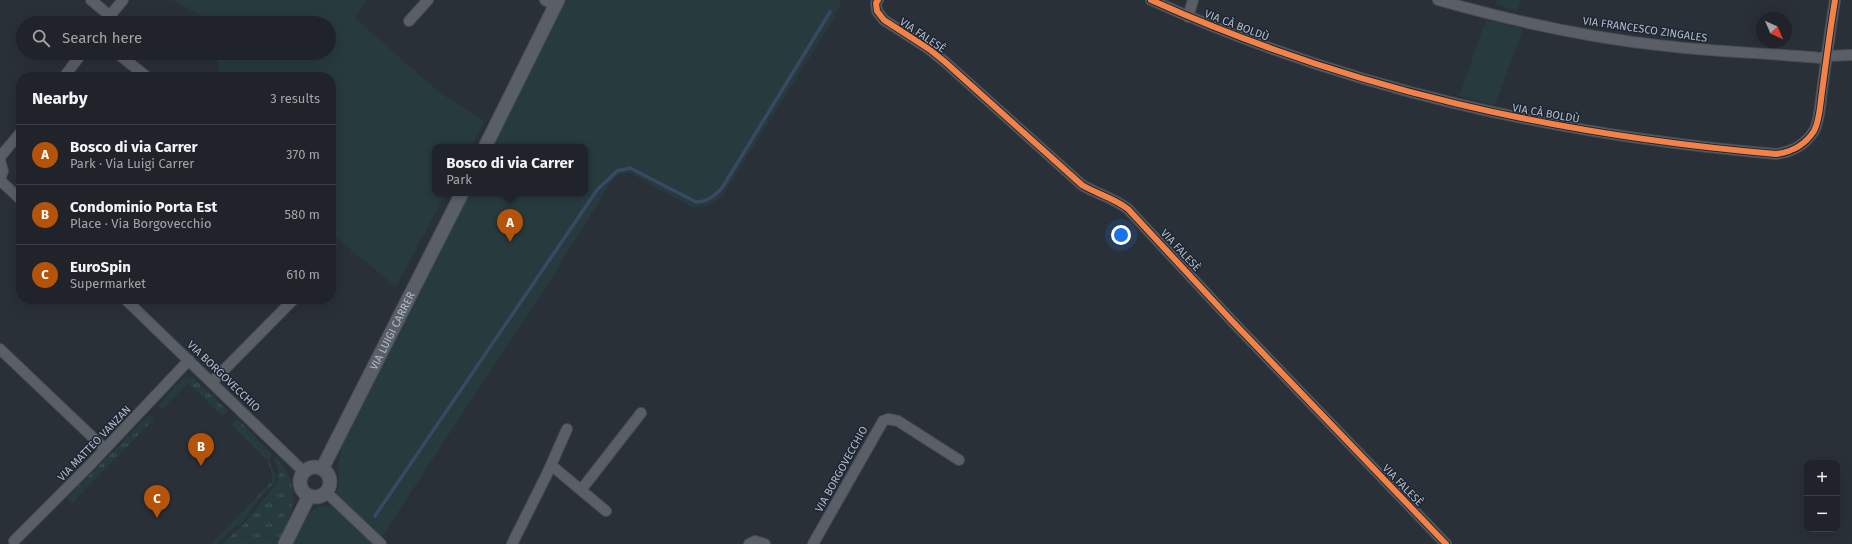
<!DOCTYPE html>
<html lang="en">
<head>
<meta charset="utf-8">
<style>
	:root { --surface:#20242a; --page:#282c32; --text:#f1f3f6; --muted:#a2a4a8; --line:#3d4147; --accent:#b45309 }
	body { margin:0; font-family:"Fira Sans",sans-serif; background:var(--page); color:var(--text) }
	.controls { position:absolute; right:12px; bottom:12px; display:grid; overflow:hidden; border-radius:8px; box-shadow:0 4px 16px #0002 }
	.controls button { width:36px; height:36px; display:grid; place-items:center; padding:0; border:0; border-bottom:1px solid var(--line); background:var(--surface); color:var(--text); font:20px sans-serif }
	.compass { position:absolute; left:1756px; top:12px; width:36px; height:36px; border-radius:50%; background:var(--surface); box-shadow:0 4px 16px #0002; rotate:136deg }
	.you { position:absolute; left:1121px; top:235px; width:14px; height:14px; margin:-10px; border:3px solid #fff; border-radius:50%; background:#1a73e8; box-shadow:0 0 0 6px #1a73e833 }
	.badge { display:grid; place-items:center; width:26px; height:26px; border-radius:50%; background:var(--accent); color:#fff; font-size:13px; font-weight:700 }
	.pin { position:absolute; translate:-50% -33px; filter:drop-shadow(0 1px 2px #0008) }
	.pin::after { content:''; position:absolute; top:21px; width:14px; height:12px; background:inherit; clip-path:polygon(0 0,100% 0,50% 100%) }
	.popup { position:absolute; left:432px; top:144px; width:156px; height:52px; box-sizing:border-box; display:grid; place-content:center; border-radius:8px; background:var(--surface); filter:drop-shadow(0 1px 3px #0005); font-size:13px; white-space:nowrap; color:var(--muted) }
	.popup b { font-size:15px; color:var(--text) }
	.popup::after { content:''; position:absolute; left:50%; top:100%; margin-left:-8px; border:8px solid transparent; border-top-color:var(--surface) }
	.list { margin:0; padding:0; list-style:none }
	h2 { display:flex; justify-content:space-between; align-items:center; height:52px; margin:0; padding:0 16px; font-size:17px }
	h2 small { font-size:13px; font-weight:400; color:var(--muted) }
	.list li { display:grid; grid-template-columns:26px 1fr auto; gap:12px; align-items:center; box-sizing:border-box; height:60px; padding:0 16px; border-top:1px solid var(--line) }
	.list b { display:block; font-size:15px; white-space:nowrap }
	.list p { margin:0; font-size:13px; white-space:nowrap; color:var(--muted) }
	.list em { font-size:13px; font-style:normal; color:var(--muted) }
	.icon { flex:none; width:22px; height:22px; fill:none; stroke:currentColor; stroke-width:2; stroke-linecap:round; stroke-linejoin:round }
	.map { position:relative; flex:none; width:1852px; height:544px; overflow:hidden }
	.search { position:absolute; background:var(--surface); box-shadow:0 4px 16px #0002; left:16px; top:16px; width:320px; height:44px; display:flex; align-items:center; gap:10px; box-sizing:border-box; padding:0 14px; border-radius:22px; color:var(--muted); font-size:15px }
	.panel { position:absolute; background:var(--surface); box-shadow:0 4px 16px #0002; left:16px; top:72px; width:320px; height:232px; border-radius:16px }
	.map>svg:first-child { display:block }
	.grass { fill:url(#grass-tufts) }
	.park { fill:#273a3e }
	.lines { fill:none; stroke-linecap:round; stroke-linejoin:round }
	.stream { stroke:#384963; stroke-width:3.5 }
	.minor-casing { stroke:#484c53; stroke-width:12 }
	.tertiary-casing { stroke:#484c53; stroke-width:15 }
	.minor { stroke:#5a5e66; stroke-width:10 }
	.tertiary { stroke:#5a5e66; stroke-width:13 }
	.cycleway-casing { stroke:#1d2633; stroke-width:8 }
	.cycleway { stroke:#f48246; stroke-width:6 }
	.labels { text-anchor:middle; stroke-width:3; stroke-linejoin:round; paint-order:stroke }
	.street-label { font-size:11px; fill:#b4bcc9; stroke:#1d2633 }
</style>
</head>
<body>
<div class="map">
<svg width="1852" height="544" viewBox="0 0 1852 544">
	<defs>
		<pattern id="grass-tufts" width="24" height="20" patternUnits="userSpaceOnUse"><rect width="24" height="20" fill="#273a3e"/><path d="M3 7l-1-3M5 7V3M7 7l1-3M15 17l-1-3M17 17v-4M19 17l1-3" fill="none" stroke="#445559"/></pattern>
	</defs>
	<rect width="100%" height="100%" fill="#2a3038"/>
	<!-- grass -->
	<path class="grass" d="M189 377 193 378 228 411 223 416 188 383 162 409 158 406 182 379Z
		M150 414 154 419 72 503 67 498Z
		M237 419 272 454 269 461 276 477 275 482 259 498 243 521 232 529 217 544H212L273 480 268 461 231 424Z
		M276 457C303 488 294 511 278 544H222L246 522 277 483 279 472 275 461Z"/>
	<!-- park -->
	<path class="park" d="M173 0H366L355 18 440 93 484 121 471 147H435V193H446L396 287 331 233V77H221L215 53H329V23H207L204 18Z
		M565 0H842L833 20 722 197 709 205 694 208 630 173 619 174 611 182 553 276 377 544H292L310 512 319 506 329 507 339 486 338 471 341 448 470 193H585V147H493Z
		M1497 0H1521L1517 11 1496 4Z
		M1486 20 1523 29 1495 105 1459 96Z"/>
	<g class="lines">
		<!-- stream -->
		<path class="stream" d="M375 516 597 190 617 171 630 168 696 202C708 202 714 196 722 188L830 12"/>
		<defs>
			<path id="minor" d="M91 0 110 16
				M545 0 555 6
				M878 0 876 3 877 11 884 20 929 49 944 61 1082 185C1097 194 1114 198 1128 209L1232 321 1446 544
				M1151 0C1351 90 1557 135 1776 154 1792 152 1805 145 1814 131 1820 120 1820 104 1822 92 1826 61 1830 31 1835 0
				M1438 0C1512 21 1590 38 1666 46 1718 52 1769 53 1820 58L1827 56 1852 55
				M1188 17 1193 0
				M409 21 428 0
				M104 23 123 0
				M117 53 147 77
				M64 77 82 53
				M0 157 21 132
				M0 161 3 171 0 179
				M0 180 21 200
				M125 299 304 472
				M0 349 105 449
				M212 382 294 299
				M551 465 606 511
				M581 490 641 413
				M326 492 381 544
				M14 541 89 466 189 360
				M512 544 547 474 567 429
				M749 544 755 541 765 544
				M813 544 883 421 888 419 898 421 959 460"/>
			<g id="tertiary">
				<path d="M485 147 558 0"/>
				<circle cx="315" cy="482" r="15"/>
				<path id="s1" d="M322 469 462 193"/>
				<path d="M285 544 309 496"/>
			</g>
		</defs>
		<!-- minor casing -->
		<use href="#minor" class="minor-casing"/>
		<!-- tertiary casing -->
		<use href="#tertiary" class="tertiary-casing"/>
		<!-- minor -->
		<use href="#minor" class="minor"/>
		<!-- tertiary -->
		<use href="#tertiary" class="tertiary"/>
		<defs>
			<path id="cycleway" d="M878 0 876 3 877 11 884 20 929 49 944 61 1082 185C1097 194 1114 198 1128 209L1232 321 1446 544
				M1151 0C1351 90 1557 135 1776 154 1792 152 1805 145 1814 131 1820 120 1820 104 1822 92 1826 61 1830 31 1835 0"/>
		</defs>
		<!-- cycleway casing -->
		<use href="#cycleway" class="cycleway-casing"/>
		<!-- cycleway -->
		<use href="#cycleway" class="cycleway"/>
	</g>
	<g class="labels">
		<!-- street labels -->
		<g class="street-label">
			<text transform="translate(1237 25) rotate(21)" y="4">VIA CÀ BOLDÙ</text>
			<text transform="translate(1645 29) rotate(8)" y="4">VIA FRANCESCO ZINGALES</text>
			<text transform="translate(923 35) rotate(34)" y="4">VIA FALESÈ</text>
			<text transform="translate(1546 113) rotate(10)" y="4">VIA CÀ BOLDÙ</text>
			<text transform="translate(1181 250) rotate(47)" y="4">VIA FALESÈ</text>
			<text dy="4" stroke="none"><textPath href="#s1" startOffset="155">VIA LUIGI CARRER</textPath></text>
			<text transform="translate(224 376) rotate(44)" y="4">VIA BORGOVECCHIO</text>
			<text transform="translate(94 443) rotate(-46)" y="4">VIA MATTEO VANZAN</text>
			<text transform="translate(841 469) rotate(-61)" y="4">VIA BORGOVECCHIO</text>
			<text transform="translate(1403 485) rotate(46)" y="4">VIA FALESÈ</text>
		</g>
	</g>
</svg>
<div class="controls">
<button>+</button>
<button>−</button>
</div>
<svg class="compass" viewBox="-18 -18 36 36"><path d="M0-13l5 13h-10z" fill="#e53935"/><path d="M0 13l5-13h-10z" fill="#a2a4a8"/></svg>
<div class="you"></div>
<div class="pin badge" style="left:510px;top:242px">A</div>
<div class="popup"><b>Bosco di via Carrer</b>Park</div>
<div class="pin badge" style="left:201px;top:466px">B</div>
<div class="pin badge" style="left:157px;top:518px">C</div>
<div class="search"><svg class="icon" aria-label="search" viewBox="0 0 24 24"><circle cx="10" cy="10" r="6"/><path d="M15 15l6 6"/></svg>Search here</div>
<section class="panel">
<h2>Nearby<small>3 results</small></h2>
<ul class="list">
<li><span class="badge">A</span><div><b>Bosco di via Carrer</b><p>Park · Via Luigi Carrer</p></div><em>370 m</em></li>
<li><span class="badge">B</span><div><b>Condominio Porta Est</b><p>Place · Via Borgovecchio</p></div><em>580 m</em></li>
<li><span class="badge">C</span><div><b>EuroSpin</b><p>Supermarket</p></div><em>610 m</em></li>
</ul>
</section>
</div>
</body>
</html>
